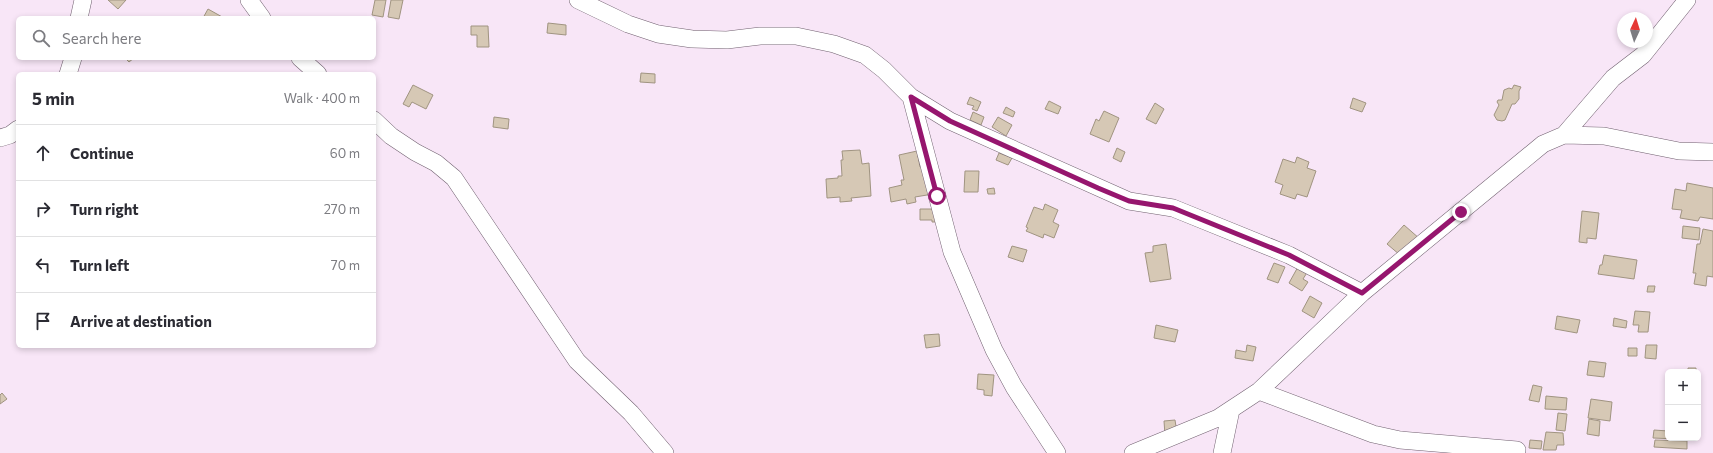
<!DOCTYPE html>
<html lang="en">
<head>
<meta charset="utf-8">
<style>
	:root { --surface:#fff; --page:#f2f2f3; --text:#2b2b33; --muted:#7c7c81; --line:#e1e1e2 }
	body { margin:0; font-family:Commissioner,sans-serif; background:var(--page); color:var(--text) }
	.controls { position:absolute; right:12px; bottom:12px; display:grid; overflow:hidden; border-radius:6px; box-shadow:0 2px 6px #0003 }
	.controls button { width:36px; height:36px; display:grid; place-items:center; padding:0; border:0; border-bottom:1px solid var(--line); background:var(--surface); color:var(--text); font:20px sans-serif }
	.compass { position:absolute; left:1617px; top:12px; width:36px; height:36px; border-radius:50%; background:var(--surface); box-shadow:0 2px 6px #0003; rotate:4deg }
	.stop { position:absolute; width:12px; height:12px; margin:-9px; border:3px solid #96166e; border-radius:50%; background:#fff }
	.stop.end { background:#96166e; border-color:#fff; box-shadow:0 1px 4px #0008 }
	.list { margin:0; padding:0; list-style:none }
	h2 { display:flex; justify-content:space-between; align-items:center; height:52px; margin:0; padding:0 16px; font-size:17px }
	h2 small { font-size:13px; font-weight:400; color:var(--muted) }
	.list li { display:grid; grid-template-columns:26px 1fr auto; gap:12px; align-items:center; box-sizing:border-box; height:56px; padding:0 16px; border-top:1px solid var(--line) }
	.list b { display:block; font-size:15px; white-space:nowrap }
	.list em { font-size:13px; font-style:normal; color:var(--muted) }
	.icon { flex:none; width:22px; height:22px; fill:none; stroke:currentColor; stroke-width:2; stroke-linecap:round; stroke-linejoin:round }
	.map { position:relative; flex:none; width:1713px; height:453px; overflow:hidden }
	.search { position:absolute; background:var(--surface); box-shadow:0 2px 6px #0003; left:16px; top:16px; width:360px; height:44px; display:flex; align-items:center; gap:10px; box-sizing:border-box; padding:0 14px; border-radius:6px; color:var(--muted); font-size:15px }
	.panel { position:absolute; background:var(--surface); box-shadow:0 2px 6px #0003; left:16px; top:72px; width:360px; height:276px; border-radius:6px }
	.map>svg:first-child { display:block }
	.building { fill:#d6c8b5; stroke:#a09481 }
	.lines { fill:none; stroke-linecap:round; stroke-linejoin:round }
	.minor-casing { stroke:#716170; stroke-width:18 }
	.minor { stroke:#fff; stroke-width:17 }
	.route { stroke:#96166e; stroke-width:5 }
</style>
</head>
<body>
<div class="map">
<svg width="1713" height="453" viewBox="0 0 1713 453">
	<rect width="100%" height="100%" fill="#f8e6f7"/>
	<!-- building -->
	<path class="building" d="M108 0H126L118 9Z
		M375 0H386L383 17 372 15Z
		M391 0H403L399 19 388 17Z
		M208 9 224 18H203Z
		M548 23 566 25V35L547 33Z
		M471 26H488L489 47H477V35H471Z
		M125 58H134L129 62Z
		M641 73 655 74V83L640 82Z
		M413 85 433 95 426 109 412 102 409 107 403 104Z
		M1514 85 1521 87 1519 91V99L1515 104H1512L1505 120 1502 121 1497 120 1494 115 1499 105 1497 102 1498 100H1502L1504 90 1509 88 1512 89Z
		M970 97 981 102 977 111 972 109 974 106 967 104Z
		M1353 98 1366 103 1362 112 1350 108Z
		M1049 101 1061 107 1058 114 1045 109Z
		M1155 103 1164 109 1156 124 1146 119Z
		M1006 107 1015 112 1013 117 1003 113Z
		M1104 111 1119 118 1109 142 1090 134 1096 119 1099 121Z
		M973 112 984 117 981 125 970 120Z
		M494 117 509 119 508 129 493 127Z
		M998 117 1012 125 1006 136 992 127Z
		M1117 148 1125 152 1121 162 1113 158Z
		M860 150 862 164 869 163 871 196 851 198 852 201 840 202V197L827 198 826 179 838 178V176H842L841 160H843L842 151Z
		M917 151 920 167 927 166 933 194 915 197 916 202 907 204 906 199 891 202 889 188 902 185 901 180H904L899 155Z
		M999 153 1012 158 1008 165 996 160Z
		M1297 157 1309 162 1307 168 1316 171 1307 197 1297 194 1295 199 1280 194 1283 185 1275 182 1283 159 1295 163Z
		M965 171H979L978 192H964Z
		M1687 183 1713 188V219L1700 217 1698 221 1680 218 1682 210 1672 209 1675 189 1686 191Z
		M994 188 995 194H988L987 189Z
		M1045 204 1058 210 1053 222 1059 225 1054 238 1044 234 1043 238 1026 231 1028 228 1026 227 1034 207 1043 210Z
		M920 209H939V222H932V220H920Z
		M1582 211 1599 213 1596 239 1587 238V243L1579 242Z
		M1404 225 1420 239 1400 255 1387 244Z
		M1683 226 1700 228 1699 240 1682 238Z
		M1703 229 1713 231V277L1707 276 1706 286 1694 284 1696 273H1693L1697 244H1700Z
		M1166 244 1171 279 1150 282 1145 253 1153 252V246Z
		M1012 246 1027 250 1023 262 1008 257Z
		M1604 255 1637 260 1634 279 1598 274 1600 265H1602Z
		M1274 263 1285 267 1278 283 1267 279Z
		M1299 265 1308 271 1303 279 1308 282 1302 291 1289 283Z
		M1648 286H1655L1654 292H1647Z
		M1310 296 1322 303 1314 318 1302 311Z
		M1635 311 1650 312 1648 332H1638L1639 325H1633Z
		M1557 316 1580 320 1577 333 1555 329Z
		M1614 318 1627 321 1626 328 1613 326Z
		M1156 325 1178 330 1175 342 1154 338Z
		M939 334 940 346 926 348 924 335Z
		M1247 345 1256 347 1253 361 1235 358 1236 350 1246 352Z
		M1646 345H1657L1656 359 1645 358Z
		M1628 348H1637V356H1628Z
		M1589 361 1606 363 1604 377 1587 375Z
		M1688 368H1696V372H1688Z
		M978 374 994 375 992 396 984 395V390L977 389Z
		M1533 385 1542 387 1539 402 1529 400Z
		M2 393 7 399 0 404V395Z
		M1546 396 1567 398 1566 410 1545 409Z
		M1591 399 1612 402 1610 421 1588 418Z
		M1558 413 1567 414 1565 431 1556 430Z
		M1589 419 1600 421 1599 436 1587 434Z
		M1175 420 1177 433 1165 435 1164 421Z
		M1654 430 1668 431V438L1677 439 1653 438Z
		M1546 432 1563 433 1564 445H1557L1556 450H1543Z
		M1530 440 1542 441 1541 449 1529 448Z
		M1655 440 1687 441V449L1654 447Z"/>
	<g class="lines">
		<defs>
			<path id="minor" d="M249 0 262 18
				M578 0 628 24 658 34 692 39 727 40 760 36H796L834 44 865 55 884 70 911 97 950 121 1129 201 1173 208 1289 255 1362 293
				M79 18 83 0
				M300 58 318 74
				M68 74 73 58
				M911 97 952 252 994 350 1014 387 1057 453
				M374 120 391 136 415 152 436 163 454 178 577 361 631 413 665 453
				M1564 135 1604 136 1679 151 1713 152
				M0 138 10 135 18 129
				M1259 391 1373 434 1400 440 1517 450
				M1133 453 1218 418 1259 391 1362 293 1543 144 1564 135 1613 78 1643 55 1687 0
				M1222 453 1231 410"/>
		</defs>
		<!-- minor casing -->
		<use href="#minor" class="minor-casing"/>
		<!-- minor -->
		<use href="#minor" class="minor"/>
	</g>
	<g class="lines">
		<!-- route -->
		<path class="route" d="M937 196 911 97 950 121 1098 188 1129 201 1173 208 1289 255 1362 293 1461 212"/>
	</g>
</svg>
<div class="controls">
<button>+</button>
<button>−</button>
</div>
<svg class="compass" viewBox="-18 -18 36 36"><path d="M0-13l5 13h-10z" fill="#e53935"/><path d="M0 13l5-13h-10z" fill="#7c7c81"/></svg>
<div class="stop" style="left:937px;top:196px"></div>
<div class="stop end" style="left:1461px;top:212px"></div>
<div class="search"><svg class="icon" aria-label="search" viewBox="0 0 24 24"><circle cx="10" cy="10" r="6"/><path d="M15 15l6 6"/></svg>Search here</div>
<section class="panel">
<h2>5 min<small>Walk · 400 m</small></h2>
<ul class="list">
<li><svg class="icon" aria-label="ahead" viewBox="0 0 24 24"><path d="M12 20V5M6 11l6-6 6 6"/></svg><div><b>Continue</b></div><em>60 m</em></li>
<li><svg class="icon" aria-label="right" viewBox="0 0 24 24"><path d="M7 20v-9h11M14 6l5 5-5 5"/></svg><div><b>Turn right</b></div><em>270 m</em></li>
<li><svg class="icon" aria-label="left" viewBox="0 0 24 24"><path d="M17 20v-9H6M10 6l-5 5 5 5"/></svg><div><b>Turn left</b></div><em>70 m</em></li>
<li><svg class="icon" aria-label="arrive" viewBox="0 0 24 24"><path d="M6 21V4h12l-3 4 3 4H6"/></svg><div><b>Arrive at destination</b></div></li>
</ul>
</section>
</div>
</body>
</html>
